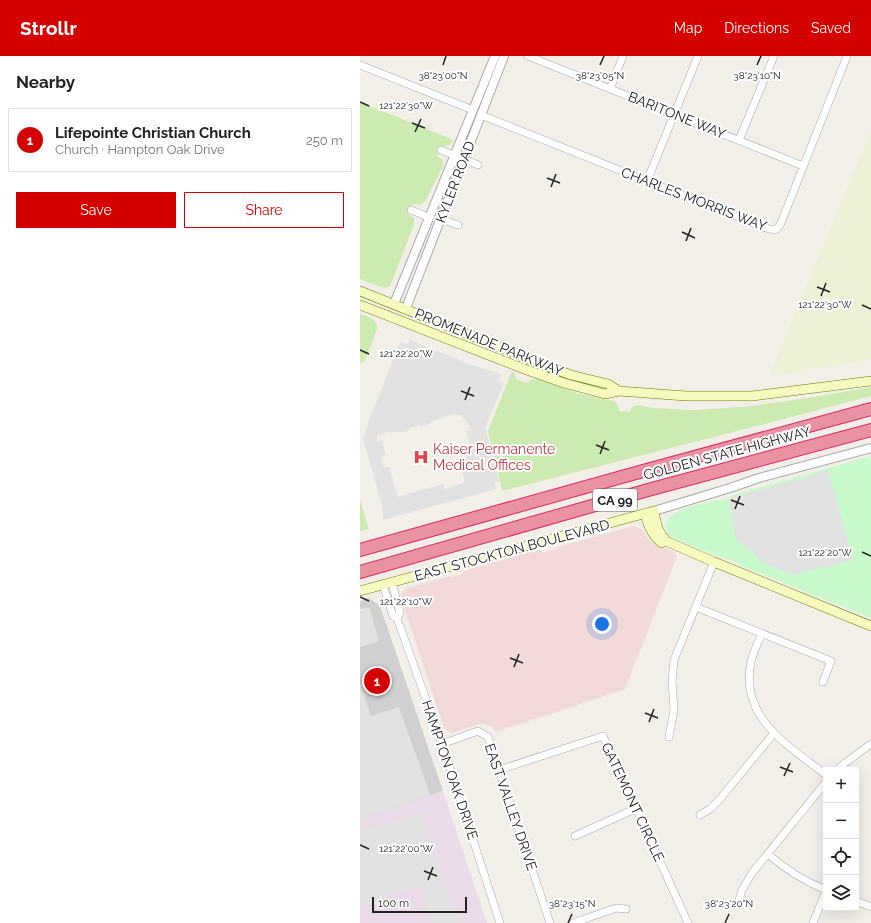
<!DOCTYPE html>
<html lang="en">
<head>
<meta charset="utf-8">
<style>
	:root { --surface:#fff; --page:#f2f2f2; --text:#202124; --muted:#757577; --line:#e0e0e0; --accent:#d40000 }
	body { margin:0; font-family:Raleway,sans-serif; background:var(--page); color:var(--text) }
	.controls { position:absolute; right:12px; bottom:12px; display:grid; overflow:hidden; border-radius:0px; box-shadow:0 4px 16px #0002 }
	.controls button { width:36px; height:36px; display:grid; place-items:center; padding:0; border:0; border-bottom:1px solid var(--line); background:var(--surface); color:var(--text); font:20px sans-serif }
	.scale { position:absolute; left:12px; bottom:10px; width:95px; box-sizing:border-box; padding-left:4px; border:2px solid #222; border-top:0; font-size:11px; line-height:14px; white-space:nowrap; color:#222; -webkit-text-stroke:3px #fff; paint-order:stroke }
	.you { position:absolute; left:242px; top:568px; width:14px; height:14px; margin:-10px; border:3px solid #fff; border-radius:50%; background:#1a73e8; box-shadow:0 0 0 6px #1a73e833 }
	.badge { display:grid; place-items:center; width:26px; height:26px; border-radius:50%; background:var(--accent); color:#fff; font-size:13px; font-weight:700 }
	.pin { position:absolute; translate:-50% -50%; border:2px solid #fff; box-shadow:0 1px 4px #0006 }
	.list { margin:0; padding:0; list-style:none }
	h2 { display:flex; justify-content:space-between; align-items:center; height:52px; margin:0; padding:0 16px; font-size:17px }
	h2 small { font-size:13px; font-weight:400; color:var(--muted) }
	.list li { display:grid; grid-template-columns:26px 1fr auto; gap:12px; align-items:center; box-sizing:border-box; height:64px; margin:0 8px 8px; padding:0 8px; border:1px solid var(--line); border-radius:0px }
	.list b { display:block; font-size:15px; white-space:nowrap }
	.list p { margin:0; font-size:13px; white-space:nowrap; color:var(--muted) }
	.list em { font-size:13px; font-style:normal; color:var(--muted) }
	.actions { display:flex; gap:8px; padding:12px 16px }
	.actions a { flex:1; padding:9px 0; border:1px solid var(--accent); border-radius:0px; text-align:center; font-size:14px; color:var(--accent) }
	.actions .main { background:var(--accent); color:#fff }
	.icon { flex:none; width:22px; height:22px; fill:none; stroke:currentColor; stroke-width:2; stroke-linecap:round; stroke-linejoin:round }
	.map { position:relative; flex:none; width:511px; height:867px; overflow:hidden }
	header { display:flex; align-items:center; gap:24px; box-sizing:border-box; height:56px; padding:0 20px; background:var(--accent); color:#fff }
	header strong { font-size:19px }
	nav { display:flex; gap:22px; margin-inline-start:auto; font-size:14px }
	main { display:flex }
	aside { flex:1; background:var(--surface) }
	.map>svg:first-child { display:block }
	.commercial { fill:#f2dad9 }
	.industrial { fill:#ebdbe8 }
	.religious { fill:#d0d0d0 }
	.farmland { fill:#eef0d5 }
	.grass { fill:#cdebb0 }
	.park { fill:#c8facc }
	.parking { fill:#e2e2e2; fill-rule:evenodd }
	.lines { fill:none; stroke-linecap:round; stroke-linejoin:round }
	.minor-casing { stroke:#a9a9a9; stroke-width:8 }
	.tertiary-casing { stroke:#a9a9a9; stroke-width:10 }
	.secondary-casing { stroke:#707d05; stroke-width:10 }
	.motorway-casing { stroke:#dc2a67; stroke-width:14 }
	.minor { stroke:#fff; stroke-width:7 }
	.tertiary { stroke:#fff; stroke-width:8 }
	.secondary { stroke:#f7fabf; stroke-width:9 }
	.motorway { stroke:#e892a2; stroke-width:12 }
	.ticks { fill:none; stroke:#222; stroke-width:1.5 }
	.labels { text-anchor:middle; stroke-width:4; stroke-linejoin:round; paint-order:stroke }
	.shield { fill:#fff; stroke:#646464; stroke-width:1 }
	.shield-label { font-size:13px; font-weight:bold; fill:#222 }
	.street-label { font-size:14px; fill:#222; stroke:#fff }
	.health-label { font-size:14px; fill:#be3a42; stroke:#fff; text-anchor:start }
	.ticks-label { font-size:10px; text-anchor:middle; fill:#222; stroke:#fff; stroke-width:4; stroke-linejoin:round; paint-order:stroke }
</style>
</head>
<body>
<header>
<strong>Strollr</strong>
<nav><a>Map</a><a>Directions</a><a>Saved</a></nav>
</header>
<main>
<aside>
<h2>Nearby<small></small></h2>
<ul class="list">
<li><span class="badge">1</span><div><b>Lifepointe Christian Church</b><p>Church · Hampton Oak Drive</p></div><em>250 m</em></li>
</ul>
<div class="actions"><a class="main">Save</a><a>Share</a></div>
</aside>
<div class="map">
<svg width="511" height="867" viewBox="0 0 511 867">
	<rect width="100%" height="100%" fill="#f2efe9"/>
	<!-- commercial -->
	<path class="commercial" d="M273 470 281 473 290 485 295 488 315 496 317 501 265 633 135 676 132 671 124 668H119L93 677 87 675 84 672 41 543V539L43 535 46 532 90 520 91 521 102 518 104 515 162 498 180 494 183 496 195 493 197 491Z"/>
	<!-- industrial -->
	<path class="industrial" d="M83 735 127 867H0V763Z"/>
	<!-- religious -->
	<path class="religious" d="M9 542 20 550 83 735 0 763V545Z"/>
	<!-- farmland -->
	<path class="farmland" d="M511 74V304L409 320Z"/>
	<!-- grass -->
	<path class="grass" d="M0 46 94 84C90 89 88 91 81 90L77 100 83 104V110L65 146 59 149 53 148 48 158 54 162V169L30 230 24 232 0 223Z
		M0 258C9 261 17 262 17 273L5 305 0 307Z
		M152 315 155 318 156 323 166 327 173 323H177L220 338 254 345 257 348 260 355 269 356 273 350 277 349 294 352 333 354 384 351 461 340 511 331V340L405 368 142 435 128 375Z
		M0 444 9 473 0 475Z"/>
	<!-- park -->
	<path class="park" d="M511 400V562L380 509 378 507 368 503H365L316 483C311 480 306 477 306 471 305 453 343 448 357 444L360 445 368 443 370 440Z"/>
	<!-- parking -->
	<path class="parking" d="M50 284 109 308 141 318 139 324 144 326 125 372 139 425 135 427 136 433 23 464 22 449 3 383 8 367 40 286 48 289ZM95 358 101 360 107 365 111 374 106 375 111 392 105 394 107 402 99 404 104 424 103 427 85 433 83 428 38 441 29 411 24 412 21 400 26 399 22 384 17 386V380L28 376H42L50 374V372L60 369 61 371 67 369 83 361Z
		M468 414 493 504 432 519 401 506 398 501 376 484 369 445 370 442 455 419 459 416Z
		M9 551 19 585 0 591V553Z
		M0 627 11 660 39 651 70 739 0 763Z
		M62 756 99 867H72L60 830 3 849 2 845 0 846V776Z"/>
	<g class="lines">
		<defs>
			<path id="minor" d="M168 0 443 110
				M0 9 113 54
				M250 33 263 0
				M121 59 403 171 413 174 417 173 421 167 487 0
				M379 84 414 0
				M81 94 118 109
				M287 125 338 0
				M51 154 68 161
				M81 163 98 169
				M32 527 40 557 37 562
				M23 529 33 560 37 562 82 688 140 867
				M336 551 471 605 463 626
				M402 578C398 587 393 596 391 606 379 662 429 690 466 719
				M309 681 314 654 312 625 314 604 354 506
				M82 688 118 675 128 681 190 867
				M139 714 243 680 328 867
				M477 714 485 707 511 688
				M340 759 350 753 360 743 414 677
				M215 780 277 752
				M408 798C426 814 444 825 466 834
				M379 844 382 834 392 817 466 726
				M496 845 511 851
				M213 867 256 852 266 853
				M453 867 466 835"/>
			<path id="tertiary" d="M34 248 135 0
				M46 252 144 0
				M294 455 370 432 399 422 511 392"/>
			<path id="secondary" d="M0 235 187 310 211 319 248 328 259 335
				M0 249 167 314 204 327 245 338 259 335 326 340H392L511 325
				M285 458C288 469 292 480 302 487
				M0 535 294 455C296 467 298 478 308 486L354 506 511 570"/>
			<path id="motorway" d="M0 494 283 415 511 353
				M0 516 288 434 511 374"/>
		</defs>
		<!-- minor casing -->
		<use href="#minor" class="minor-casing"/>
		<!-- tertiary casing -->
		<use href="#tertiary" class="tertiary-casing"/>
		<!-- secondary casing -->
		<use href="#secondary" class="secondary-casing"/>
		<!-- motorway casing -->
		<use href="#motorway" class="motorway-casing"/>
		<!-- minor -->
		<use href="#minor" class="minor"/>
		<!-- tertiary -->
		<use href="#tertiary" class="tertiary"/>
		<!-- secondary -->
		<use href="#secondary" class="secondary"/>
		<!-- motorway -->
		<use href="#motorway" class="motorway"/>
	</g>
	<!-- ticks -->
	<path class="ticks" d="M83 9 86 0M240 9 244 0M397 9 401 0M0 46 9 50M52 67 65 72M55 76 61 63M187 122 200 127M191 131 196 118M322 176 335 182M326 185 331 172M457 231 470 236M461 240 466 227M502 249 511 253M0 294 9 298M101 335 114 340M105 344 110 331M236 389 249 394M240 398 245 385M371 444 384 449M375 453 380 440M502 496 511 500M0 541 9 545M150 602 163 607M154 611 159 598M285 657 298 662M289 666 294 653M420 711 433 716M424 720 430 707M0 789 9 793M64 815 77 820M68 824 73 811M208 867 212 858M365 867 369 858"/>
	<!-- icons -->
	<defs>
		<symbol id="hospital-bare" viewBox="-9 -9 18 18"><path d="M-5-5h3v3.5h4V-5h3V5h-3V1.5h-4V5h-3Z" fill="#e0444e" stroke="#fff" stroke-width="2.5" paint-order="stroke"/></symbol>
	</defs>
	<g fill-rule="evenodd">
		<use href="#hospital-bare" x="50" y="390" width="22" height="22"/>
	</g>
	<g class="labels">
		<!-- shield labels -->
		<rect class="shield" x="233" y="433" width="44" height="22" rx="3"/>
		<g class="shield-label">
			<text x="255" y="449">CA 99</text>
		</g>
		<!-- street labels -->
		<g class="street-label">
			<text transform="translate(317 59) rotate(22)" y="5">BARITONE WAY</text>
			<text transform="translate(95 126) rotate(-69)" y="5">KYLER ROAD</text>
			<text transform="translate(334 143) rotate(21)" y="5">CHARLES MORRIS WAY</text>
			<text transform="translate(129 286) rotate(22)" y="5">PROMENADE PARKWAY</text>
			<text transform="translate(367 397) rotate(-15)" y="5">GOLDEN STATE HIGHWAY</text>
			<text transform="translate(152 494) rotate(-15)" y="5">EAST STOCKTON BOULEVARD</text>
			<text transform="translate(90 714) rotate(71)" y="5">HAMPTON OAK DRIVE</text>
			<text transform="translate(273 746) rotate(65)" y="5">GATEMONT CIRCLE</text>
			<text transform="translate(151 751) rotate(71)" y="5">EAST VALLEY DRIVE</text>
		</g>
		<!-- health labels -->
		<g class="health-label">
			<text x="73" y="398">Kaiser Permanente<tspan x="73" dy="16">Medical Offices</tspan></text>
		</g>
	</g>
	<g class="ticks-label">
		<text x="83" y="23">38°23'00"N</text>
		<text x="240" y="23">38°23'05"N</text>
		<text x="397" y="23">38°23'10"N</text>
		<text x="46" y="53">121°22'30"W</text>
		<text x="465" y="252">121°22'30"W</text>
		<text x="46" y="301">121°22'20"W</text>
		<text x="465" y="500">121°22'20"W</text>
		<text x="46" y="549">121°22'10"W</text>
		<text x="46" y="796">121°22'00"W</text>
		<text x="212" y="851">38°23'15"N</text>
		<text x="369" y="851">38°23'20"N</text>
	</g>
</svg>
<div class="controls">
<button>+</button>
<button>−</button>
<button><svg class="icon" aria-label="locate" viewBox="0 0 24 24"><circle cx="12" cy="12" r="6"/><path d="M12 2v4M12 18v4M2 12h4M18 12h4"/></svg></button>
<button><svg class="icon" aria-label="layers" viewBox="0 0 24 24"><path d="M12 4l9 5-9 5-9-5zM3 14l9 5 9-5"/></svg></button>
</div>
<div class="scale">100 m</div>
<div class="you"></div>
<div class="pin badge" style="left:17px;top:625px">1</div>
</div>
</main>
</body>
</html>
